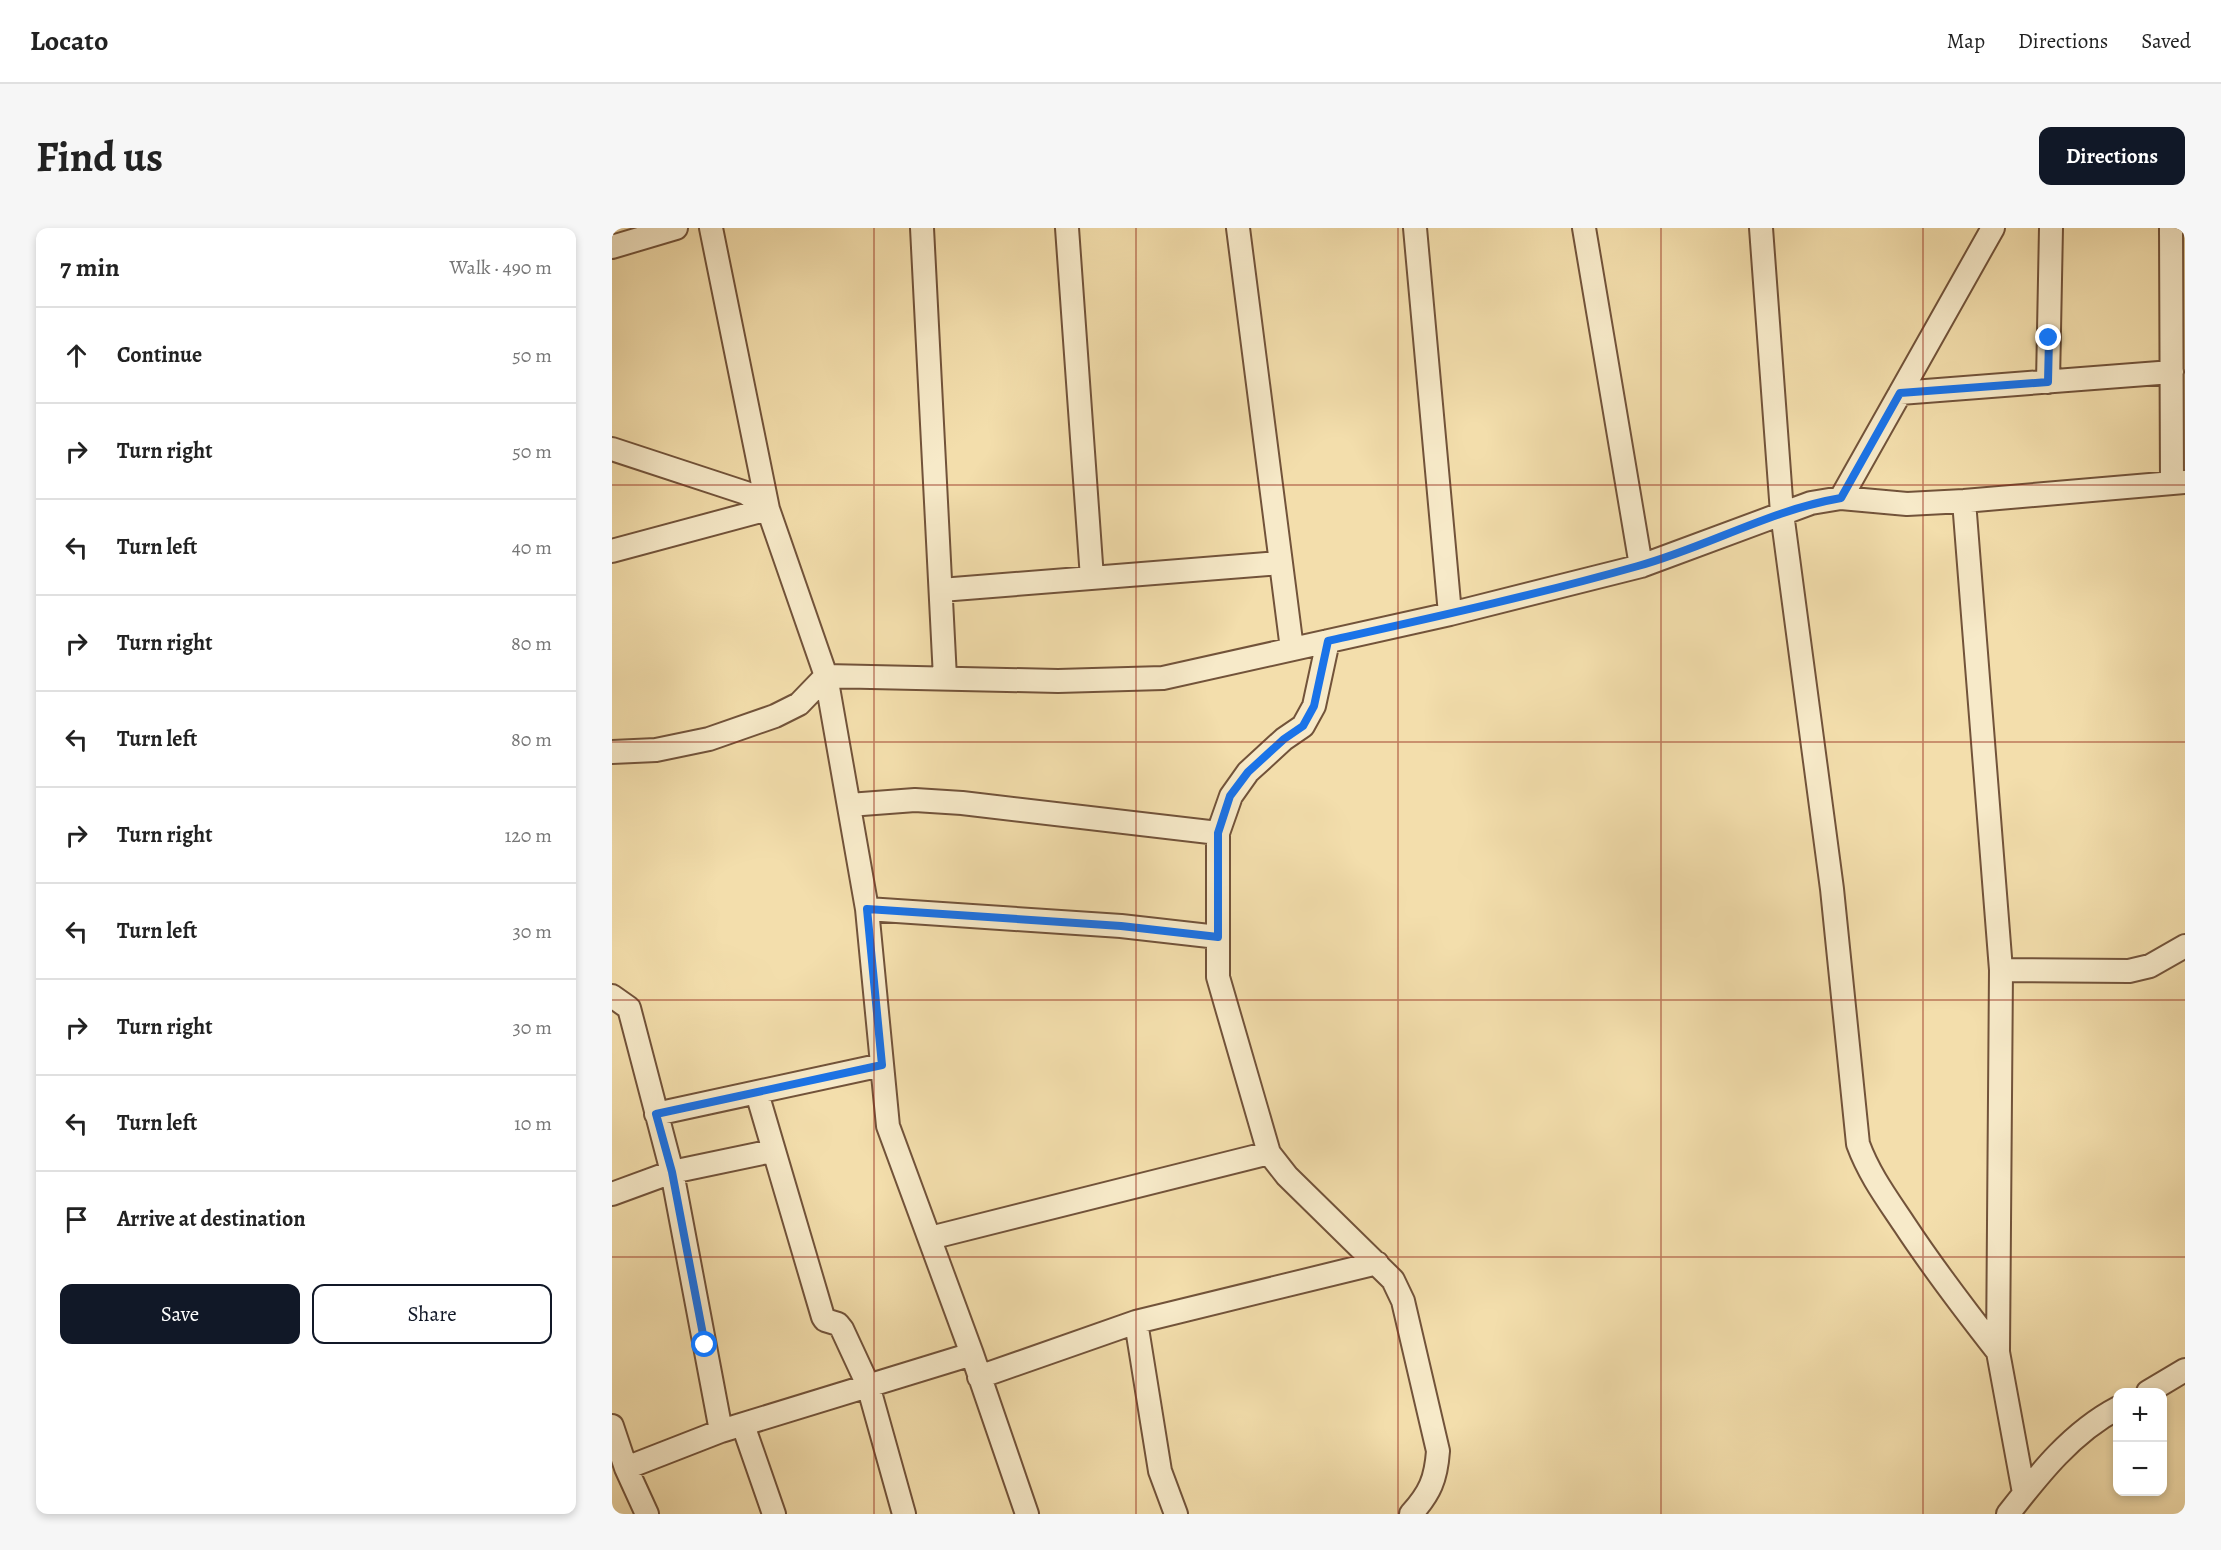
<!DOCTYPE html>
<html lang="en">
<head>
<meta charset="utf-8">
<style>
	:root { --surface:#fff; --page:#f6f6f6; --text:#222; --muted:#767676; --line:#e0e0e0; --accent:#111827 }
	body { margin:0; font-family:Alegreya,serif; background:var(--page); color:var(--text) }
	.controls { position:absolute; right:18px; bottom:18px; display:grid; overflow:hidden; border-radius:12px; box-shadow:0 3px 9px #0003 }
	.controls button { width:54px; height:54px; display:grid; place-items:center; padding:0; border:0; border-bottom:2px solid var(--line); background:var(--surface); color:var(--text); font:30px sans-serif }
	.stop { position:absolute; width:18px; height:18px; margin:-14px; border:4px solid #1a73e8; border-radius:50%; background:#fff }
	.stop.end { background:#1a73e8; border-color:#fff; box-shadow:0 2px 6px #0008 }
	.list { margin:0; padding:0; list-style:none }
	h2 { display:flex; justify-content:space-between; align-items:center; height:78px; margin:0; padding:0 24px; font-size:26px }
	h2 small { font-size:20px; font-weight:400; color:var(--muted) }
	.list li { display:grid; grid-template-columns:39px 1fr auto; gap:18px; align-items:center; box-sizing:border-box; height:96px; padding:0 24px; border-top:2px solid var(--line) }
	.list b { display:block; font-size:22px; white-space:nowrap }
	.list em { font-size:20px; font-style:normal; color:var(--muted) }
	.actions { display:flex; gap:12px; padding:18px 24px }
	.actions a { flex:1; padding:14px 0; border:2px solid var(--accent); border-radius:12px; text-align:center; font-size:21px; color:var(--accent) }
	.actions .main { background:var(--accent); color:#fff }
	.icon { flex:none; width:33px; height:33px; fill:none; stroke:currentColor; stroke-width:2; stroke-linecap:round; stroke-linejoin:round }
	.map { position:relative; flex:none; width:1573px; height:1286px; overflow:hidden; border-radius:12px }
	header { display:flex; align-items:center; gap:36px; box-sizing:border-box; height:84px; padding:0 30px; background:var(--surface); border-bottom:2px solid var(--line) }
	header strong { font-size:28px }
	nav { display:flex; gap:33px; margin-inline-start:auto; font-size:21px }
	.intro { display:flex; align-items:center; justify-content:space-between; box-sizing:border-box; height:144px; padding:0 36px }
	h1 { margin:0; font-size:42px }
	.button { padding:15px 27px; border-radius:12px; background:var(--accent); color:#fff; font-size:21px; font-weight:700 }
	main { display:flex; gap:36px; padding:0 36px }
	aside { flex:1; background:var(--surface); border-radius:12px; box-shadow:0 3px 9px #0003 }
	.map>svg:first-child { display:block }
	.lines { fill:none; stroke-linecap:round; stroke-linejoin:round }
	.minor-casing { stroke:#72533a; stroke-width:26 }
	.minor { stroke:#f7eac9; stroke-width:22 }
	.route { stroke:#1a73e8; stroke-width:8 }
	.grid { fill:none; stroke:#8f2418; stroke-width:1.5; stroke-opacity:0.55 }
</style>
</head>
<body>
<header>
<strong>Locato</strong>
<nav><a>Map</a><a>Directions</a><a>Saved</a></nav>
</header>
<div class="intro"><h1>Find us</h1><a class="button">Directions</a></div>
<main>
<aside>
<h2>7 min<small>Walk · 490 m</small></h2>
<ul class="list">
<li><svg class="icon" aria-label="ahead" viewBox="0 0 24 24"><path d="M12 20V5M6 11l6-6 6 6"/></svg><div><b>Continue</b></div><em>50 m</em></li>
<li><svg class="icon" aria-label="right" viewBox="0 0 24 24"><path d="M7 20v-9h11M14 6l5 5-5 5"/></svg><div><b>Turn right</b></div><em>50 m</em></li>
<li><svg class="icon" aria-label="left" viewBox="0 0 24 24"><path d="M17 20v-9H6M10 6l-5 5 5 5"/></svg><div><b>Turn left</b></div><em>40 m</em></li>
<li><svg class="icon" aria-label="right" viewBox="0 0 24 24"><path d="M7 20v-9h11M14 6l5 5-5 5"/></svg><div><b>Turn right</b></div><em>80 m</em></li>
<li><svg class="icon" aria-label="left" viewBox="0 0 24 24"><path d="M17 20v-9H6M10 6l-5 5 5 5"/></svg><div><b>Turn left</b></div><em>80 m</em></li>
<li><svg class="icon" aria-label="right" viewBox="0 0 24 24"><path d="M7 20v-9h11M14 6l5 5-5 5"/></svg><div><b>Turn right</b></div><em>120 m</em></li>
<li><svg class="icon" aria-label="left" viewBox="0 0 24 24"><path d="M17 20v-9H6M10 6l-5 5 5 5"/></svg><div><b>Turn left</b></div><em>30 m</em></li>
<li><svg class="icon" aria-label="right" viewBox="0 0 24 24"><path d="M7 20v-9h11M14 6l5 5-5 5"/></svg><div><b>Turn right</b></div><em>30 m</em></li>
<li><svg class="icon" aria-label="left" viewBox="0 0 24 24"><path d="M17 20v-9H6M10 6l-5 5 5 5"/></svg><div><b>Turn left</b></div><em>10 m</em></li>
<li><svg class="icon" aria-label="arrive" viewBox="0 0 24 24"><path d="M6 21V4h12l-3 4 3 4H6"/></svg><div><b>Arrive at destination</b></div></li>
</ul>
<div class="actions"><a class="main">Save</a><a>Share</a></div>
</aside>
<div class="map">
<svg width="1573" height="1286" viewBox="0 0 1573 1286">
	<rect width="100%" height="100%" fill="#f3deac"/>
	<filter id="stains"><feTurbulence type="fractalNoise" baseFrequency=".00333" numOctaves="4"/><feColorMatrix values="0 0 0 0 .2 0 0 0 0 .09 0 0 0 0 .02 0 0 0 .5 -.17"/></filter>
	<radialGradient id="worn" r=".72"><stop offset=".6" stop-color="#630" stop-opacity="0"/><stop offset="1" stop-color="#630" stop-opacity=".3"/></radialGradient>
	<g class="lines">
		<defs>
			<path id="minor" d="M99 0 156 281 214 448 255 681 276 898 360 1126 415 1286
				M310 0 333 450
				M455 0 480 350
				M626 0 680 421
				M803 0 838 386
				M972 0 1029 338
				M1149 0 1170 285 1220 661 1246 916C1257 946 1274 969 1292 996 1321 1040 1353 1082 1386 1124
				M1559 0 1560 255
				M0 19 64 0
				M1436 154 1439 0
				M1288 165 1560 144
				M0 221 134 265 156 281
				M1229 270 1381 0
				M1352 273 1389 742 1386 1124 1412 1265
				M0 323 156 281
				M329 362 668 335
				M716 413 702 478 691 498 672 511 636 544 619 568 606 605V749L657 925 675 948 781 1052 791 1073 826 1223C824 1251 818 1265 799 1286
				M0 524 44 522 97 511 163 488 187 476 214 448 446 453 551 450 838 386 1029 338 1199 275 1229 270 1295 276 1352 273 1573 254
				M237 577 303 572 350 575 606 605
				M255 681 509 698 606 709
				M1389 742 1517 743 1538 738 1573 718
				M0 768 17 780 60 944 109 1203
				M145 865 211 1089 213 1092 226 1096 230 1101 256 1157 292 1286
				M44 886 270 837
				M0 966 60 944 160 923
				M318 1010 657 925
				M524 1094 548 1243 564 1286
				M367 1149 524 1094 765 1035
				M1536 1164 1573 1142
				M131 1197 162 1286
				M0 1198 14 1240 35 1286
				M14 1240 109 1203 360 1126
				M1396 1286C1427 1246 1460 1204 1506 1180"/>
		</defs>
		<!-- minor casing -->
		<use href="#minor" class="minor-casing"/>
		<!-- minor -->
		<use href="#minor" class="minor"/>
	</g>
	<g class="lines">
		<!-- route -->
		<path class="route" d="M93 1117 60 944 44 886 270 837 255 681 509 698 606 709V605L618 568 636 544 672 511 691 498 702 478 716 413C819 390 924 367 1026 338 1095 319 1158 282 1229 270L1288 165 1436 154 1437 110"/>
	</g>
	<!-- grid -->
	<path class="grid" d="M262 0V1286M524 0V1286M786 0V1286M1049 0V1286M1311 0V1286M0 257H1573M0 514H1573M0 772H1573M0 1029H1573"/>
	<rect width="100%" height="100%" filter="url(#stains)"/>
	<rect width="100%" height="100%" fill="url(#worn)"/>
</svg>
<div class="controls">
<button>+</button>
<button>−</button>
</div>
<div class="stop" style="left:93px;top:1117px"></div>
<div class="stop end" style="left:1437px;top:110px"></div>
</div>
</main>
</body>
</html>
